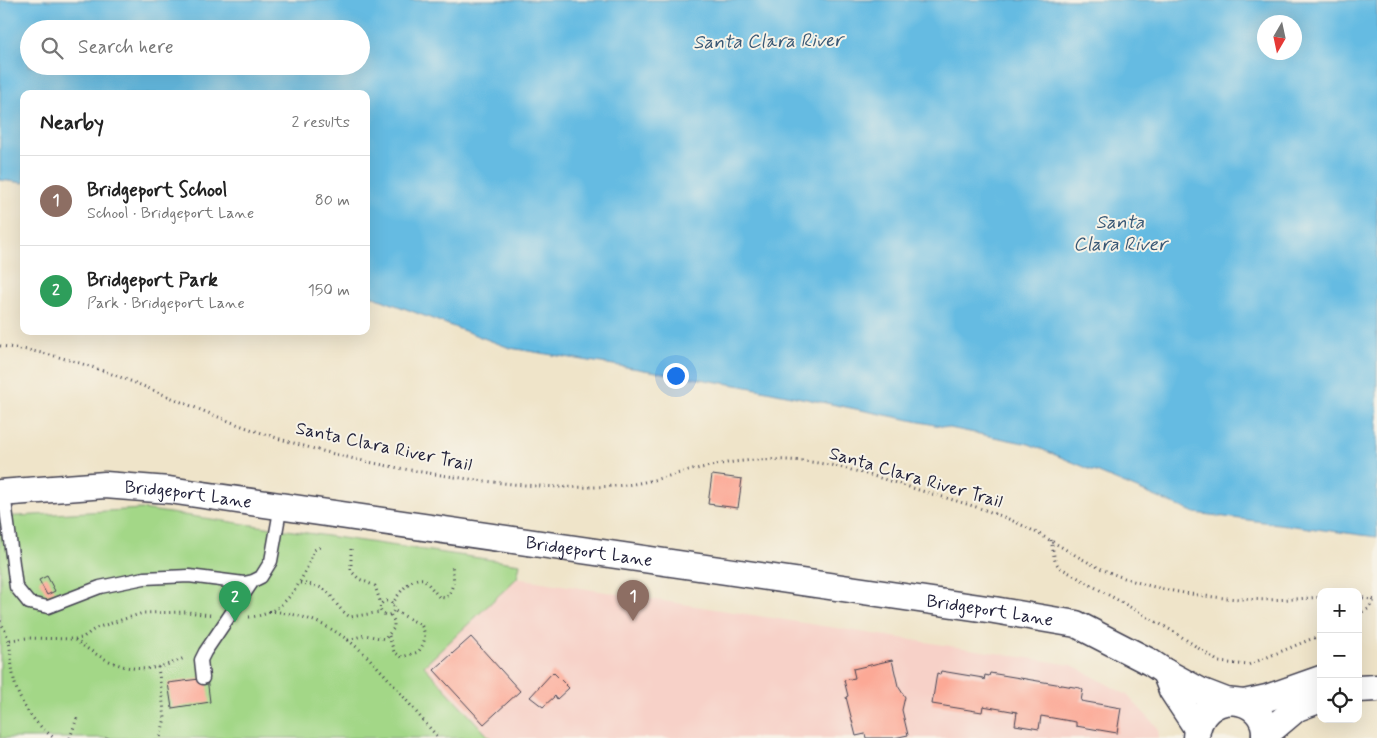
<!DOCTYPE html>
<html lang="en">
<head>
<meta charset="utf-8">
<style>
	:root { --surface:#fff; --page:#f6f6f6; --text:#222; --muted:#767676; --line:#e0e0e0; --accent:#7c3aed }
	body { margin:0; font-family:Mynerve,sans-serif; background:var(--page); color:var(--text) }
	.controls { position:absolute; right:15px; bottom:15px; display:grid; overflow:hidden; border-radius:10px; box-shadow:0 5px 20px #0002 }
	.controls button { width:45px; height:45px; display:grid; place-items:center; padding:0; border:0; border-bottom:1px solid var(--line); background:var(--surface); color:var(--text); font:25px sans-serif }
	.compass { position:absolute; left:1257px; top:15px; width:45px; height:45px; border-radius:50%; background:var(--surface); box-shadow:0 5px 20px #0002; rotate:189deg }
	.you { position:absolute; left:675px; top:375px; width:18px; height:18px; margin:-12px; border:4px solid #fff; border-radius:50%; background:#1a73e8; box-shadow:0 0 0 8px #1a73e833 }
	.badge { display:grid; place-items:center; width:32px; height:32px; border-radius:50%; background:var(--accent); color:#fff; font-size:16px; font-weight:700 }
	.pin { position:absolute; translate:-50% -41px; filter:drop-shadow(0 1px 2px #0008) }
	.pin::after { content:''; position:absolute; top:26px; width:18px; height:15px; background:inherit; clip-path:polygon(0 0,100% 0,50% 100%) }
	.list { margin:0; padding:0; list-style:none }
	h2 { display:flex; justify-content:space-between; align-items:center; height:65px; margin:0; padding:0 20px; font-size:21px }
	h2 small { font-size:16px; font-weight:400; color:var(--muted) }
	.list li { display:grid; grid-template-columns:32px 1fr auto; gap:15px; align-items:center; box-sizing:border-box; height:90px; padding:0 20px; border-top:1px solid var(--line) }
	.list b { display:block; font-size:19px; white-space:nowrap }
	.list p { margin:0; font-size:16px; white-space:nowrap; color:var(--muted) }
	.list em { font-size:16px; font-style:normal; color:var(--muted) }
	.icon { flex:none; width:28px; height:28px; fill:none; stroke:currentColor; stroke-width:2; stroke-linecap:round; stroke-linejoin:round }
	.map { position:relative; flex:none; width:1377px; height:738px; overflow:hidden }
	.search { position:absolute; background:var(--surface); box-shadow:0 5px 20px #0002; left:20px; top:20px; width:350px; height:55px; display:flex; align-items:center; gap:12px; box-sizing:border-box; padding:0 18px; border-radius:28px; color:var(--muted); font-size:19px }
	.panel { position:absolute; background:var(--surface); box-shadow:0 5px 20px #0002; left:20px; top:90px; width:350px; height:245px; border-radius:10px }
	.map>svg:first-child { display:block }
	.built { fill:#f7d1c8 }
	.green { fill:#a3d787; stroke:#627c61 }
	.water { fill:#65bbe2; stroke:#446e8e; fill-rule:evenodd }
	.building { fill:#fca996 }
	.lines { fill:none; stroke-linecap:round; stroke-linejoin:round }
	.service-casing { stroke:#413f50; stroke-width:15 }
	.minor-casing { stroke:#413f50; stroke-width:29 }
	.path { stroke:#413f50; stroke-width:3; stroke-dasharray:1 4; stroke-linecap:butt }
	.service { stroke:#fff; stroke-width:12 }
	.minor { stroke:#fff; stroke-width:26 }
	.labels { text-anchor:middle; stroke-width:4; stroke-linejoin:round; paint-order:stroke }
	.street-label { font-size:18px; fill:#22223b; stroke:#f7f3e8 }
	.water-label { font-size:19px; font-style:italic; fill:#395875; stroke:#f7f3e8 }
</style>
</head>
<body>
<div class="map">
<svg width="1377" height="738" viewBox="0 0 1377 738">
	<rect width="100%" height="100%" fill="#f7f3e8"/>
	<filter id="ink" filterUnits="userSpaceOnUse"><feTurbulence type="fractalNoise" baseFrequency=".02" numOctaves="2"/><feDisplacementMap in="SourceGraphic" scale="10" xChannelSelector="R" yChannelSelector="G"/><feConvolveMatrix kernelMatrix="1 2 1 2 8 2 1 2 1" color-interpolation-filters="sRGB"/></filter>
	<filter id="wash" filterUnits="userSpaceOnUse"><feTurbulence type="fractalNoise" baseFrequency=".0096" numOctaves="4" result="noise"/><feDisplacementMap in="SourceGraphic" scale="20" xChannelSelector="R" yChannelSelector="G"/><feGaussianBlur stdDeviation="1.12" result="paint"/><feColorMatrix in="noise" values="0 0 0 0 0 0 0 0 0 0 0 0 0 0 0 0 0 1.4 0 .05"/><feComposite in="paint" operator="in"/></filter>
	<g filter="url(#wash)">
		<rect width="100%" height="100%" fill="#efe4c9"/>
		<!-- built -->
		<path class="built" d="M517 578 1072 665 1127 695 1158 728 1159 738H490L423 666Z"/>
		<!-- green -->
		<path class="green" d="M142 509 520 564 517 578 424 666 490 738H0V517Z"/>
		<!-- water -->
		<path class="water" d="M0 0H1377V537L1195 513 1029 444 742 386 510 348 366 294V94H24V183L0 180ZM1264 22H1294V52H1264ZM29 29H361V66H29Z"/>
		<g id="blocks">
			<!-- building -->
			<path class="building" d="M712 475 742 479 738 508 708 504Z
				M47 576 55 591 47 595 39 580Z
				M471 637 520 691 484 724 434 670Z
				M892 660 898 686 905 697 902 710 908 735 894 738H866L865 734 856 736 846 697 848 696 844 680 855 678 853 669Z
				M941 671 983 678 984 680 985 675 989 676 990 673 1080 688 1083 690 1081 701 1121 708 1117 733 1076 726V722L1041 716 1039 729 1015 725 1017 712 983 706 982 712 932 704 937 673 940 674Z
				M553 672 569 688 557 699 555 696 543 707 530 697Z
				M207 678 210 702 172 708 168 683Z"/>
		</g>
	</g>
	<g filter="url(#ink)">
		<use href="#blocks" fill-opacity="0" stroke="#413f50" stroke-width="1"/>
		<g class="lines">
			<defs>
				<path id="service" d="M4 493 16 587 29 603 48 607 100 587 144 578 189 576 244 583 253 581 261 577 271 561 281 505
					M203 678 201 660 205 652 253 581"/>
				<g id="minor">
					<path id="s1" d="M0 493 105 485 169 490 994 610 1076 624 1150 662 1165 672 1200 691 1226 701"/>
					<path d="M1165 672 1172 690 1197 728"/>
					<path d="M1358 689 1377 688"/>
					<path d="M1244 703 1267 698 1321 679"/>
					<path d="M1265 735 1297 708 1321 699"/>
					<path d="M1196 738C1199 687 1269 692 1265 738"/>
				</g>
			</defs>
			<!-- service casing -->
			<use href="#service" class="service-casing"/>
			<!-- minor casing -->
			<use href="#minor" class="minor-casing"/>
			<!-- path -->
			<path class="path" d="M0 346C81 355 147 389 221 418 291 446 367 464 441 475 501 484 565 491 626 485 653 482 679 472 706 467 749 457 800 457 843 468 869 474 896 483 922 491 953 500 984 508 1013 521 1045 535 1073 556 1104 570 1167 598 1253 604 1321 597
				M1051 540 1055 561 1059 567 1176 633 1219 662 1248 665 1321 635
				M351 549V571L359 579 375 586 381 604
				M300 583C338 587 326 600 350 617L381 612
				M1358 597 1376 600
				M380 608a7 7 0 1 1 14 0a7 7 0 1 1-14 0Z
				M392 604C399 594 410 576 424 579L439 597 445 598 449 595 454 582 452 564
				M269 611C355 617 387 683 439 738
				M1358 614 1368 609 1375 599
				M249 617C287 615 303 580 314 550L320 547
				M0 621C13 644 9 649 13 674 17 701 32 721 54 738
				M389 636 394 652 402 657 418 652C425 644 427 634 421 625L393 610
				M10 640 26 638 75 639 82 638 96 628 143 613 188 612 210 615
				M75 640C112 667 140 679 184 658
				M348 640 365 635 385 639 394 628V621L390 614
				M158 667 165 718 160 738
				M70 738 77 718
				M107 738 108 734"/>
			<!-- service -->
			<use href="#service" class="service"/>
			<!-- minor -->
			<use href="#minor" class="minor"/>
		</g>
	</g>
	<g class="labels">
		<!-- street labels -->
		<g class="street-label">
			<text transform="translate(384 446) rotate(12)" y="6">Santa Clara River Trail</text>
			<text transform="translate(916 477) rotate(16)" y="6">Santa Clara River Trail</text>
			<text dy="6" stroke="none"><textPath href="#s1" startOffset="189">Bridgeport Lane</textPath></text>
			<text dy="6" stroke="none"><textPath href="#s1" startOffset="594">Bridgeport Lane</textPath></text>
			<text dy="6" stroke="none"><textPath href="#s1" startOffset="999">Bridgeport Lane</textPath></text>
		</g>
		<!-- water labels -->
		<g class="water-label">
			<text transform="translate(768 40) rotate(-1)" y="7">Santa Clara River</text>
			<text x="1120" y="228">Santa<tspan x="1120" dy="22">Clara River</tspan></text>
		</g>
	</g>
</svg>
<div class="controls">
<button>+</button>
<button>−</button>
<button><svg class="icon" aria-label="locate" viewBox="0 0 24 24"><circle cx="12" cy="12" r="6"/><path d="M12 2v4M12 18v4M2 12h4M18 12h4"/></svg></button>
</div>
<svg class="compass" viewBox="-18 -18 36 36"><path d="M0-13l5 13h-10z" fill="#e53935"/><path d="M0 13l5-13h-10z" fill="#767676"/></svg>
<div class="you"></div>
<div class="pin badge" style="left:633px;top:621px;background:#8d6e63">1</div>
<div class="pin badge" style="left:235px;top:622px;background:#2e9e5b">2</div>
<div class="search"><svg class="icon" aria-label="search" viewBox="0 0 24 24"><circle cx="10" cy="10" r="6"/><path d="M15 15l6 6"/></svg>Search here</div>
<section class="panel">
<h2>Nearby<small>2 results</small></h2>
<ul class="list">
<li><span class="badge" style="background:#8d6e63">1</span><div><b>Bridgeport School</b><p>School · Bridgeport Lane</p></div><em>80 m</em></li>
<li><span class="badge" style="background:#2e9e5b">2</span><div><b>Bridgeport Park</b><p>Park · Bridgeport Lane</p></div><em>150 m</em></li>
</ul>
</section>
</div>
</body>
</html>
